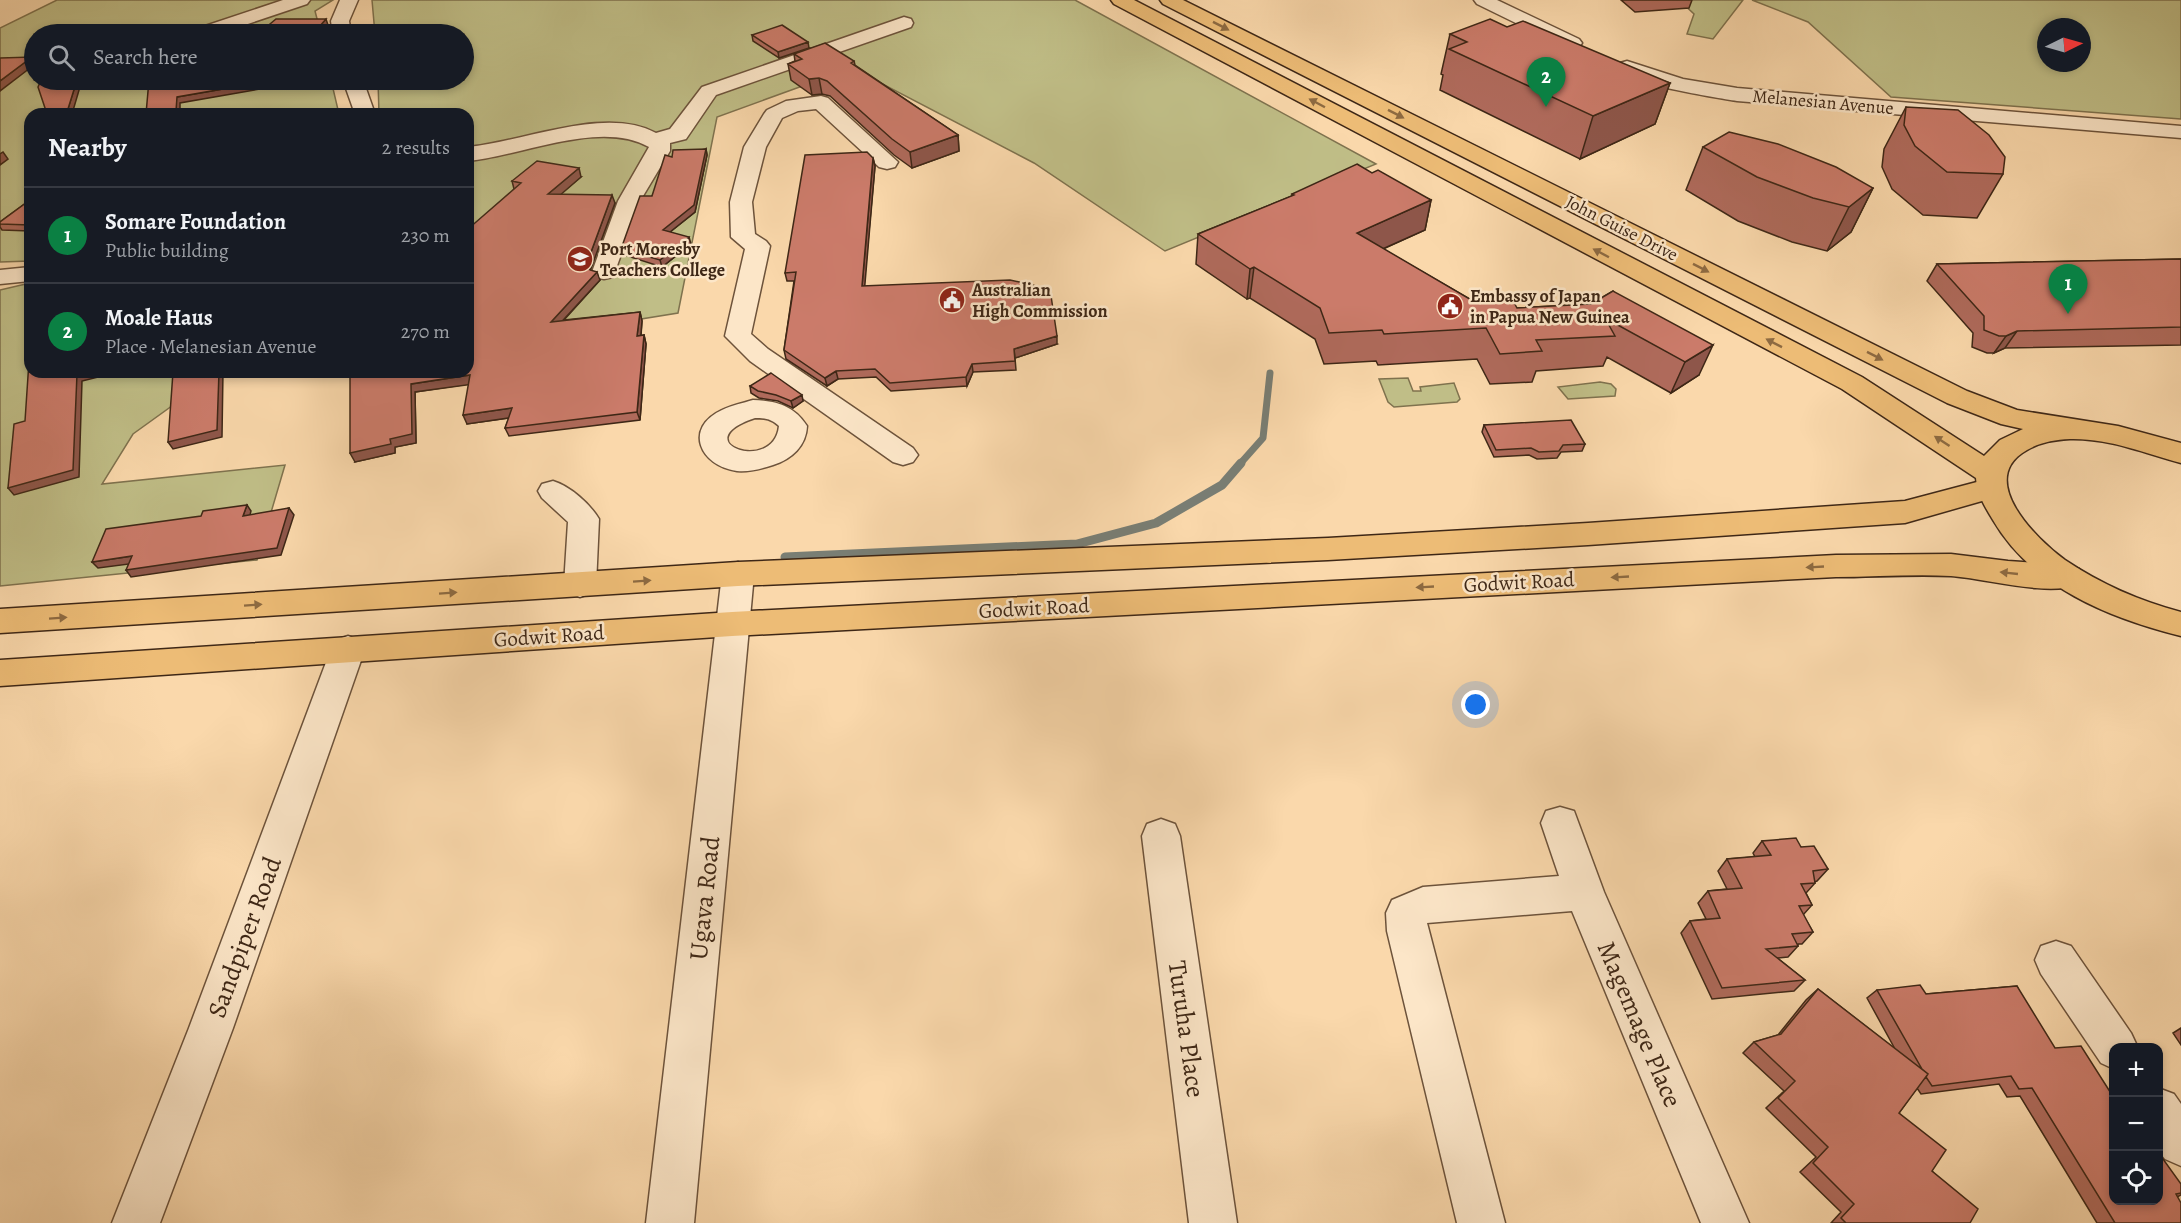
<!DOCTYPE html>
<html lang="en">
<head>
<meta charset="utf-8">
<style>
	:root { --surface:#171b24; --page:#20242c; --text:#f1f3f6; --muted:#9ea1a6; --line:#363941; --accent:#0b8043 }
	body { margin:0; font-family:Alegreya,serif; background:var(--page); color:var(--text) }
	.controls { position:absolute; right:18px; bottom:18px; display:grid; overflow:hidden; border-radius:12px; box-shadow:0 3px 9px #0003 }
	.controls button { width:54px; height:54px; display:grid; place-items:center; padding:0; border:0; border-bottom:2px solid var(--line); background:var(--surface); color:var(--text); font:30px sans-serif }
	.compass { position:absolute; left:2037px; top:18px; width:54px; height:54px; border-radius:50%; background:var(--surface); box-shadow:0 3px 9px #0003; rotate:85deg }
	.you { position:absolute; left:1476px; top:705px; width:21px; height:21px; margin:-15px; border:4px solid #fff; border-radius:50%; background:#1a73e8; box-shadow:0 0 0 9px #1a73e833 }
	.badge { display:grid; place-items:center; width:39px; height:39px; border-radius:50%; background:var(--accent); color:#fff; font-size:20px; font-weight:700 }
	.pin { position:absolute; translate:-50% -50px; filter:drop-shadow(0 2px 3px #0008) }
	.pin::after { content:''; position:absolute; top:32px; width:21px; height:18px; background:inherit; clip-path:polygon(0 0,100% 0,50% 100%) }
	.list { margin:0; padding:0; list-style:none }
	h2 { display:flex; justify-content:space-between; align-items:center; height:78px; margin:0; padding:0 24px; font-size:26px }
	h2 small { font-size:20px; font-weight:400; color:var(--muted) }
	.list li { display:grid; grid-template-columns:39px 1fr auto; gap:18px; align-items:center; box-sizing:border-box; height:96px; padding:0 24px; border-top:2px solid var(--line) }
	.list b { display:block; font-size:22px; white-space:nowrap }
	.list p { margin:0; font-size:20px; white-space:nowrap; color:var(--muted) }
	.list em { font-size:20px; font-style:normal; color:var(--muted) }
	.icon { flex:none; width:33px; height:33px; fill:none; stroke:currentColor; stroke-width:2; stroke-linecap:round; stroke-linejoin:round }
	.map { position:relative; flex:none; width:2181px; height:1223px; overflow:hidden }
	.search { position:absolute; background:var(--surface); box-shadow:0 3px 9px #0003; left:24px; top:24px; width:450px; height:66px; display:flex; align-items:center; gap:15px; box-sizing:border-box; padding:0 21px; border-radius:33px; color:var(--muted); font-size:22px }
	.panel { position:absolute; background:var(--surface); box-shadow:0 3px 9px #0003; left:24px; top:108px; width:450px; height:270px; border-radius:18px }
	.map>svg:first-child { display:block }
	.green { fill:#c0be87; stroke:#7f724e; stroke-width:1.5; fill-rule:evenodd }
	.lines { fill:none; stroke-linecap:round; stroke-linejoin:round }
	.stream-far1 { stroke:#797e74; stroke-width:7 }
	.stream { stroke:#797e74; stroke-width:9 }
	.minor-casing { stroke:#6d533b; stroke-width:3 }
	.major-casing { stroke:#3e2716; stroke-width:3 }
	.highway-casing { stroke:#3e2716; stroke-width:3 }
	.minor { fill:#fce6c8; fill-rule:evenodd }
	.major { fill:#edbc76; fill-rule:evenodd }
	.highway { fill:#edbc76; fill-rule:evenodd }
	.wall { fill:#af6a5b; stroke:#3e2716; stroke-width:1.5 }
	.shaded-wall { fill:#8e564a; stroke:#3e2716; stroke-width:1.5 }
	.building { fill:#cb7b6a; stroke:#3e2716; stroke-width:1.5 }
	.oneway { fill:#8d6a41 }
	.labels { text-anchor:middle; stroke-width:5; stroke-linejoin:round; paint-order:stroke }
	.far-street-label { font-size:18px; fill:#3e2716; stroke:#fce6c8 }
	.far-poi-label { font-size:18px; font-weight:bold; fill:#3e2716; stroke:#fce6c8; text-anchor:start }
	.street-label { font-size:21px; fill:#3e2716; stroke:#fce6c8 }
	.near-street-label { font-size:26px; fill:#3e2716; stroke:#fce6c8 }
</style>
</head>
<body>
<div class="map">
<svg width="2181" height="1223" viewBox="0 0 2181 1223">
	<rect width="100%" height="100%" fill="#fad8ab"/>
	<filter id="stains"><feTurbulence type="fractalNoise" baseFrequency=".00333" numOctaves="4"/><feColorMatrix values="0 0 0 0 .2 0 0 0 0 .09 0 0 0 0 .02 0 0 0 .5 -.17"/></filter>
	<radialGradient id="worn" r=".72"><stop offset=".6" stop-color="#630" stop-opacity="0"/><stop offset="1" stop-color="#630" stop-opacity=".3"/></radialGradient>
	<!-- green -->
	<path class="green" d="M57 0H333L315 11 321 34H34V80H331L339 114H30V261L0 262V28Z
		M372 0H1075L1376 164 1165 251 1034 163 852 68 717 117 678 313 468 347V114H379L378 80H464V34H375Z
		M1679 0H1743L1713 39 1687 34 1694 14Z
		M1752 0H2181V119L1891 97 1808 22ZM2046 27H2082V63H2046Z
		M30 283V372H219L133 434 102 484 285 465 257 560 0 586V290Z
		M1408 378 1413 391H1421L1420 387 1454 383 1460 399 1457 402 1394 407 1388 402 1379 379Z
		M1600 382 1611 384 1616 389 1615 396 1568 399 1558 387Z"/>
	<g class="lines">
		<!-- stream-far1 -->
		<path class="stream-far1" d="M1239 465 1263 438 1270 373"/>
		<!-- stream -->
		<path class="stream" d="M785 557 1077 544 1156 523 1222 485 1241 463"/>
		<defs>
			<path id="minor" d="M283 0H310L307 4 218 34H179L181 30 202 27Z
				M340 0H358L349 21 351 34H333L331 21Z
				M1474 0H1497L1579 39 1582 43 1579 47H1565L1477 4Z
				M904 17 911 19 913 23 911 27 716 95 686 139 670 143V151L640 201 613 277 604 279 595 277 592 272 618 201 649 147C600 119 522 156 468 161V147C523 142 606 105 656 133L670 129 702 87Z
				M1627 61 1683 79 1737 88 2181 126V138L1737 101C1714 97 1629 85 1617 67L1620 63Z
				M343 80H363L375 114H355Z
				M821 96 828 98 898 162 895 167 887 169 879 167 816 109 798 111 782 118 766 147 752 202 755 234 766 241 770 246 751 334 768 349 913 448 918 455 913 462 903 465 893 462 750 361 725 336 745 249 731 237 730 202 744 147 764 114 767 110 786 101Z
				M30 267V281L0 284V270Z
				M753 400C777 401 794 406 807 426 806 446 792 459 773 465 761 469 750 472 737 471 700 466 683 428 722 410 732 405 743 403 753 400ZM755 418C765 418 772 419 779 426 774 475 683 442 755 418Z
				M553 481C570 486 590 504 599 519L596 585 591 593 580 597 569 593 564 585 568 522 542 498 538 491 542 484Z
				M738 562 749 566 754 574 694 1223H646L722 574 727 566Z
				M348 636 360 640 365 649 233 1028 160 1223H112L189 1028 331 649 336 640Z
				M1560 807 1574 811 1604 892 1749 1223H1701L1572 911 1427 923 1505 1223H1457L1387 931 1386 913 1392 900 1423 887 1559 876 1541 823 1546 811Z
				M1161 819 1175 824 1180 836 1237 1223H1189L1142 836 1147 824Z
				M2056 941 2071 946 2131 1033 2138 1048H2114V1069L2101 1063 2041 974 2035 960 2041 946Z
				M2158 1088 2174 1094 2181 1104V1166L2165 1159 2158 1150Z"/>
			<path id="major" d="M1992 478 2003 481 2007 488 2003 495 1905 523 1588 545 1328 560 738 586 0 633V609L738 562 1328 538 1588 523 1905 501Z
				M1951 554 2008 561 2068 565 2079 569 2084 577 2079 585C2044 596 1989 579 1951 576 1913 574 1874 577 1836 577L732 636 0 686V660L732 612 1836 555Z"/>
			<path id="highway" d="M1111 0H1134L1862 377 1984 456 2000 440 2023 429 2001 424 1947 403 1163 4 1160 0H1183L1967 391 2017 410 2118 426 2181 443V463C2144 453 2109 438 2070 439 2054 440 2041 442 2027 450 1975 479 2036 539 2065 560 2101 584 2139 601 2181 612V636C2109 618 2032 587 1993 520 1985 507 1977 494 1976 478L1842 389 1114 4Z"/>
		</defs>
		<!-- minor casing -->
		<use href="#minor" class="minor-casing"/>
		<!-- major casing -->
		<use href="#major" class="major-casing"/>
		<!-- highway casing -->
		<use href="#highway" class="highway-casing"/>
		<!-- minor -->
		<use href="#minor" class="minor"/>
		<!-- major -->
		<use href="#major" class="major"/>
		<!-- highway -->
		<use href="#highway" class="highway"/>
	</g>
	<!-- wall -->
	<path class="wall" d="M1621 0H1692L1689 8 1635 12Z
		M1507 27 1670 83 1655 124 1580 159 1440 90 1443 75 1441 74 1450 34Z
		M752 35 809 48 779 58 753 41Z
		M794 54 854 61 855 65 958 135 959 151 912 168 894 155 830 96 822 94 812 95 791 80 788 64 795 61Z
		M1906 107 2003 174 1977 218 1923 215 1892 189 1882 167 1884 149Z
		M1703 147 1873 188 1851 232 1827 251 1792 242 1738 221 1686 190Z
		M706 149 707 155 695 212 670 232 691 244 662 267 624 255 621 249 652 196 672 157Z
		M873 158 875 166 864 286 1057 344 1015 358 1016 370 973 372 967 386 891 391 876 377 838 379 827 386 786 359 784 350 794 281H787L785 273Z
		M1372 173 1431 200 1425 230 1383 249 1473 301 1517 308 1591 304 1613 291 1699 375 1671 393 1607 357 1603 366 1536 371 1532 382 1490 384 1477 359 1378 365 1376 361 1324 364 1315 339 1250 298 1247 299 1196 264 1198 234 1292 196V194Z
		M581 177 560 194 615 203 590 270 600 280 564 320 640 312 642 321 641 336 644 335 646 344 640 420 509 436 505 428 509 418 467 424 469 384 415 392 416 443 395 447V453L355 462 514 189 512 181Z
		M30 200V231L2 230 0 227V222Z
		M2181 259V345L2005 348 1994 353H1987L1972 347 1973 333 1927 281 1937 264Z
		M750 386 803 401 793 408 778 401 759 398 751 393Z
		M1484 425 1585 444 1582 451 1561 452 1557 458 1537 459 1529 455 1494 457 1482 432Z
		M1762 841 1801 847 1828 869 1817 881 1814 882 1815 883 1806 893 1812 905 1803 915 1813 932 1802 944H1798V946L1788 957 1777 958 1805 980 1794 991 1712 999 1681 933 1690 921 1706 919 1698 903 1708 891 1727 889 1718 871 1727 859 1755 857 1753 853Z
		M2017 986 2114 1200 2181 1184V1195L2177 1197 2181 1223H2097L2020 1096 2007 1097 1999 1084 1921 1094 1917 1088 1899 1113 1932 1171 1970 1223H1831L1841 1212 1800 1172 1816 1157 1766 1108 1784 1091 1743 1053 1754 1042 1778 1035 1806 1000 1818 989 1895 1049 1867 998 1877 990 1926 994Z
		M2181 1028V1045L2173 1033Z"/>
	<!-- shaded-wall -->
	<path class="shaded-wall" d="M326 19 328 25 320 34H313Z
		M808 42 809 48 779 58 778 52Z
		M32 57 34 60V65L0 91V81Z
		M819 78 822 94 812 95 809 79Z
		M77 80H82L72 114 67 112Z
		M274 80H282L277 86 180 103V114H159L177 97Z
		M1670 83 1655 124 1580 159 1593 116Z
		M958 135 959 151 912 168 910 152Z
		M706 149 707 155 695 212 665 236 663 230Z
		M3 152 8 159 0 165V154Z
		M873 158 875 166 864 295 862 286Z
		M579 168 581 177 551 203 548 194Z
		M1873 188 1851 232 1827 251 1849 207Z
		M612 195 615 203 590 271 587 263Z
		M1431 200 1425 230 1351 263 1357 233Z
		M689 237 691 244 662 267 660 260Z
		M1254 267 1250 298 1247 299 1250 269Z
		M597 272 600 280 554 330 551 322Z
		M640 312 642 321 640 345 637 336Z
		M2017 331 2005 348 1994 353 2006 336Z
		M644 335 646 344 640 420 637 412Z
		M1057 336V344L1015 358 1014 349Z
		M1713 345 1699 375 1671 393 1685 362Z
		M972 364 973 372 967 386 966 377Z
		M836 371 838 379 827 386 825 378Z
		M87 372H118L82 381 79 477 14 495 8 488 77 374Z
		M219 372H223L222 437 173 449 168 442Z
		M470 375 474 384 415 392 416 443 395 447V453L355 462 350 453 411 384Z
		M802 395 803 401 793 408 791 401Z
		M512 408 516 417 467 424 463 415Z
		M247 505 251 511 248 523 243 516Z
		M289 508 294 515 281 555 131 577 126 570Z
		M132 556 137 563 98 568 92 562Z"/>
	<!-- building -->
	<path class="building" d="M276 19H326L313 34H258Z
		M1490 19 1507 27 1523 21 1670 83 1593 116 1449 49 1467 42 1450 34Z
		M782 25 808 42 778 52 752 35Z
		M825 43 854 61 851 63 958 135 910 152 892 139 827 81 819 78 809 79 788 64 802 59 794 54Z
		M32 57 0 81V58Z
		M41 80H77L67 112 83 109 85 114H47L38 87Z
		M149 80H274L177 97 176 111 159 114H146Z
		M1906 107 1958 110 1989 135 2005 157 2003 174 1947 172 1915 146 1904 125Z
		M1729 132 1778 144 1836 167 1873 188 1849 207 1813 198 1757 177 1703 147Z
		M706 149 694 205 663 230 689 237 660 260 621 249 640 196H652L665 155 672 157 673 150Z
		M867 152 873 158 862 286 1010 280 1050 289 1057 336 1014 349 1015 361 972 364 966 377 890 383 875 369 836 371 825 378 784 350 796 272 785 273 805 155Z
		M537 161 579 168 548 194 612 195 587 263 590 270 597 272 551 322 640 312 637 336 644 335 637 412 505 428 512 408 463 415 470 375 411 384 412 434 390 439 391 444 350 453V372H468V229L521 183 512 181Z
		M1357 164 1372 173 1378 170 1431 200 1357 233 1473 301 1512 299 1517 308 1591 304 1613 291 1713 345 1685 362 1605 318 1615 336 1536 340 1542 351 1500 354 1486 328 1384 334 1382 330 1329 333 1320 308 1254 267 1250 269 1198 234 1294 195 1292 194Z
		M30 200V225L0 224V222Z
		M2181 259V327L2017 331 2006 336H1999L1984 330V316L1937 264Z
		M30 346V372H87L77 374 73 470 8 488 14 424 25 421Z
		M173 372H219L217 430 168 442Z
		M771 373 802 395 791 401 776 395 758 391 750 386Z
		M1571 420 1585 444 1563 445 1559 451 1539 452 1531 448 1496 450 1484 425Z
		M247 505 243 516 289 508 277 548 126 570 132 556 92 562 106 529 201 516 203 511Z
		M1796 838 1801 847 1814 846 1828 869 1813 871 1815 883 1801 884 1812 905 1799 906 1813 932 1792 934 1798 946 1766 949 1805 980 1722 988 1690 921 1720 918 1708 891 1742 888 1727 859 1771 855 1762 841Z
		M1920 985 1926 994 2017 986 2055 1048 2081 1046 2114 1098V1200H2158V1152L2181 1184V1193L2176 1194 2181 1203V1223H2115L2032 1088 2019 1089 2011 1076 1932 1086 1926 1077 1928 1074 1922 1069 1877 990Z
		M1818 989 1928 1074 1899 1113 1946 1150 1932 1171 1978 1209 1970 1223H1846L1841 1218 1854 1204 1813 1163 1828 1147 1778 1098 1795 1081 1754 1042 1781 1034Z"/>
	<!-- one-way arrows -->
	<defs><path id="oneway-solid" d="M-6-.8H1V-3.2L6.5 0L1 3.2V.8H-6Z" transform="scale(1.5)"/></defs>
	<g class="oneway">
		<use href="#oneway-solid" transform="translate(1221 26) rotate(27)"/>
		<use href="#oneway-solid" transform="translate(1317 103) rotate(-152)"/>
		<use href="#oneway-solid" transform="translate(1396 114) rotate(27)"/>
		<use href="#oneway-solid" transform="translate(1601 253) rotate(-152)"/>
		<use href="#oneway-solid" transform="translate(1701 268) rotate(27)"/>
		<use href="#oneway-solid" transform="translate(1774 343) rotate(-153)"/>
		<use href="#oneway-solid" transform="translate(1875 356) rotate(27)"/>
		<use href="#oneway-solid" transform="translate(1942 441) rotate(-147)"/>
		<use href="#oneway-solid" transform="translate(1815 567) rotate(177)"/>
		<use href="#oneway-solid" transform="translate(2009 573) rotate(-174)"/>
		<use href="#oneway-solid" transform="translate(1620 577) rotate(177)"/>
		<use href="#oneway-solid" transform="translate(642 581) rotate(-4)"/>
		<use href="#oneway-solid" transform="translate(1425 587) rotate(177)"/>
		<use href="#oneway-solid" transform="translate(448 593) rotate(-4)"/>
		<use href="#oneway-solid" transform="translate(253 605) rotate(-4)"/>
		<use href="#oneway-solid" transform="translate(58 618) rotate(-4)"/>
	</g>
	<!-- icons -->
	<defs>
		<symbol id="school-disc" viewBox="-11 -11 22 22"><circle r="9.5" fill="#8f2418" stroke="#fce6c8"/><path d="M0-5L7-2L0 1L-7-2ZM-4 1L0 2.5L4 1V4Q0 6-4 4Z" fill="#fff"/></symbol>
		<symbol id="civic-disc" viewBox="-11 -11 22 22"><circle r="9.5" fill="#8f2418" stroke="#fce6c8"/><path d="M-.6-6.5H3V-4.5H.6V-3L4-1V1h2V6H-6V1h2V-1L-.6-3ZM-1.2 2.5V6h2.4V2.5Z" fill="#fff"/></symbol>
	</defs>
	<g fill-rule="evenodd">
		<use href="#school-disc" x="565" y="244" width="30" height="30"/>
		<use href="#civic-disc" x="937" y="285" width="30" height="30"/>
		<use href="#civic-disc" x="1435" y="291" width="30" height="30"/>
	</g>
	<g class="labels">
		<!-- far-street labels -->
		<g class="far-street-label">
			<text transform="translate(1823 102) rotate(5)" y="6">Melanesian Avenue</text>
			<text transform="translate(1622 228) rotate(27)" y="6">John Guise Drive</text>
		</g>
		<!-- far-poi labels -->
		<g class="far-poi-label">
			<text x="600" y="255">Port Moresby<tspan x="600" dy="21">Teachers College</tspan></text>
			<text x="972" y="296">Australian<tspan x="972" dy="21">High Commission</tspan></text>
			<text x="1470" y="302">Embassy of Japan<tspan x="1470" dy="21">in Papua New Guinea</tspan></text>
		</g>
		<!-- street labels -->
		<g class="street-label">
			<text transform="translate(1519 582) rotate(-3)" y="7">Godwit Road</text>
			<text transform="translate(1034 608) rotate(-3)" y="7">Godwit Road</text>
			<text transform="translate(549 636) rotate(-4)" y="7">Godwit Road</text>
		</g>
		<!-- near-street labels -->
		<g class="near-street-label">
			<text transform="translate(704 898) rotate(-84)" y="9">Ugava Road</text>
			<text transform="translate(244 937) rotate(-70)" y="9">Sandpiper Road</text>
			<text transform="translate(1640 1024) rotate(67)" y="9">Magemage Place</text>
			<text transform="translate(1187 1029) rotate(82)" y="9">Turuha Place</text>
		</g>
	</g>
	<rect width="100%" height="100%" filter="url(#stains)"/>
	<rect width="100%" height="100%" fill="url(#worn)"/>
</svg>
<div class="controls">
<button>+</button>
<button>−</button>
<button><svg class="icon" aria-label="locate" viewBox="0 0 24 24"><circle cx="12" cy="12" r="6"/><path d="M12 2v4M12 18v4M2 12h4M18 12h4"/></svg></button>
</div>
<svg class="compass" viewBox="-18 -18 36 36"><path d="M0-13l5 13h-10z" fill="#e53935"/><path d="M0 13l5-13h-10z" fill="#9ea1a6"/></svg>
<div class="you"></div>
<div class="pin badge" style="left:2068px;top:314px">1</div>
<div class="pin badge" style="left:1546px;top:107px">2</div>
<div class="search"><svg class="icon" aria-label="search" viewBox="0 0 24 24"><circle cx="10" cy="10" r="6"/><path d="M15 15l6 6"/></svg>Search here</div>
<section class="panel">
<h2>Nearby<small>2 results</small></h2>
<ul class="list">
<li><span class="badge">1</span><div><b>Somare Foundation</b><p>Public building</p></div><em>230 m</em></li>
<li><span class="badge">2</span><div><b>Moale Haus</b><p>Place · Melanesian Avenue</p></div><em>270 m</em></li>
</ul>
</section>
</div>
</body>
</html>
